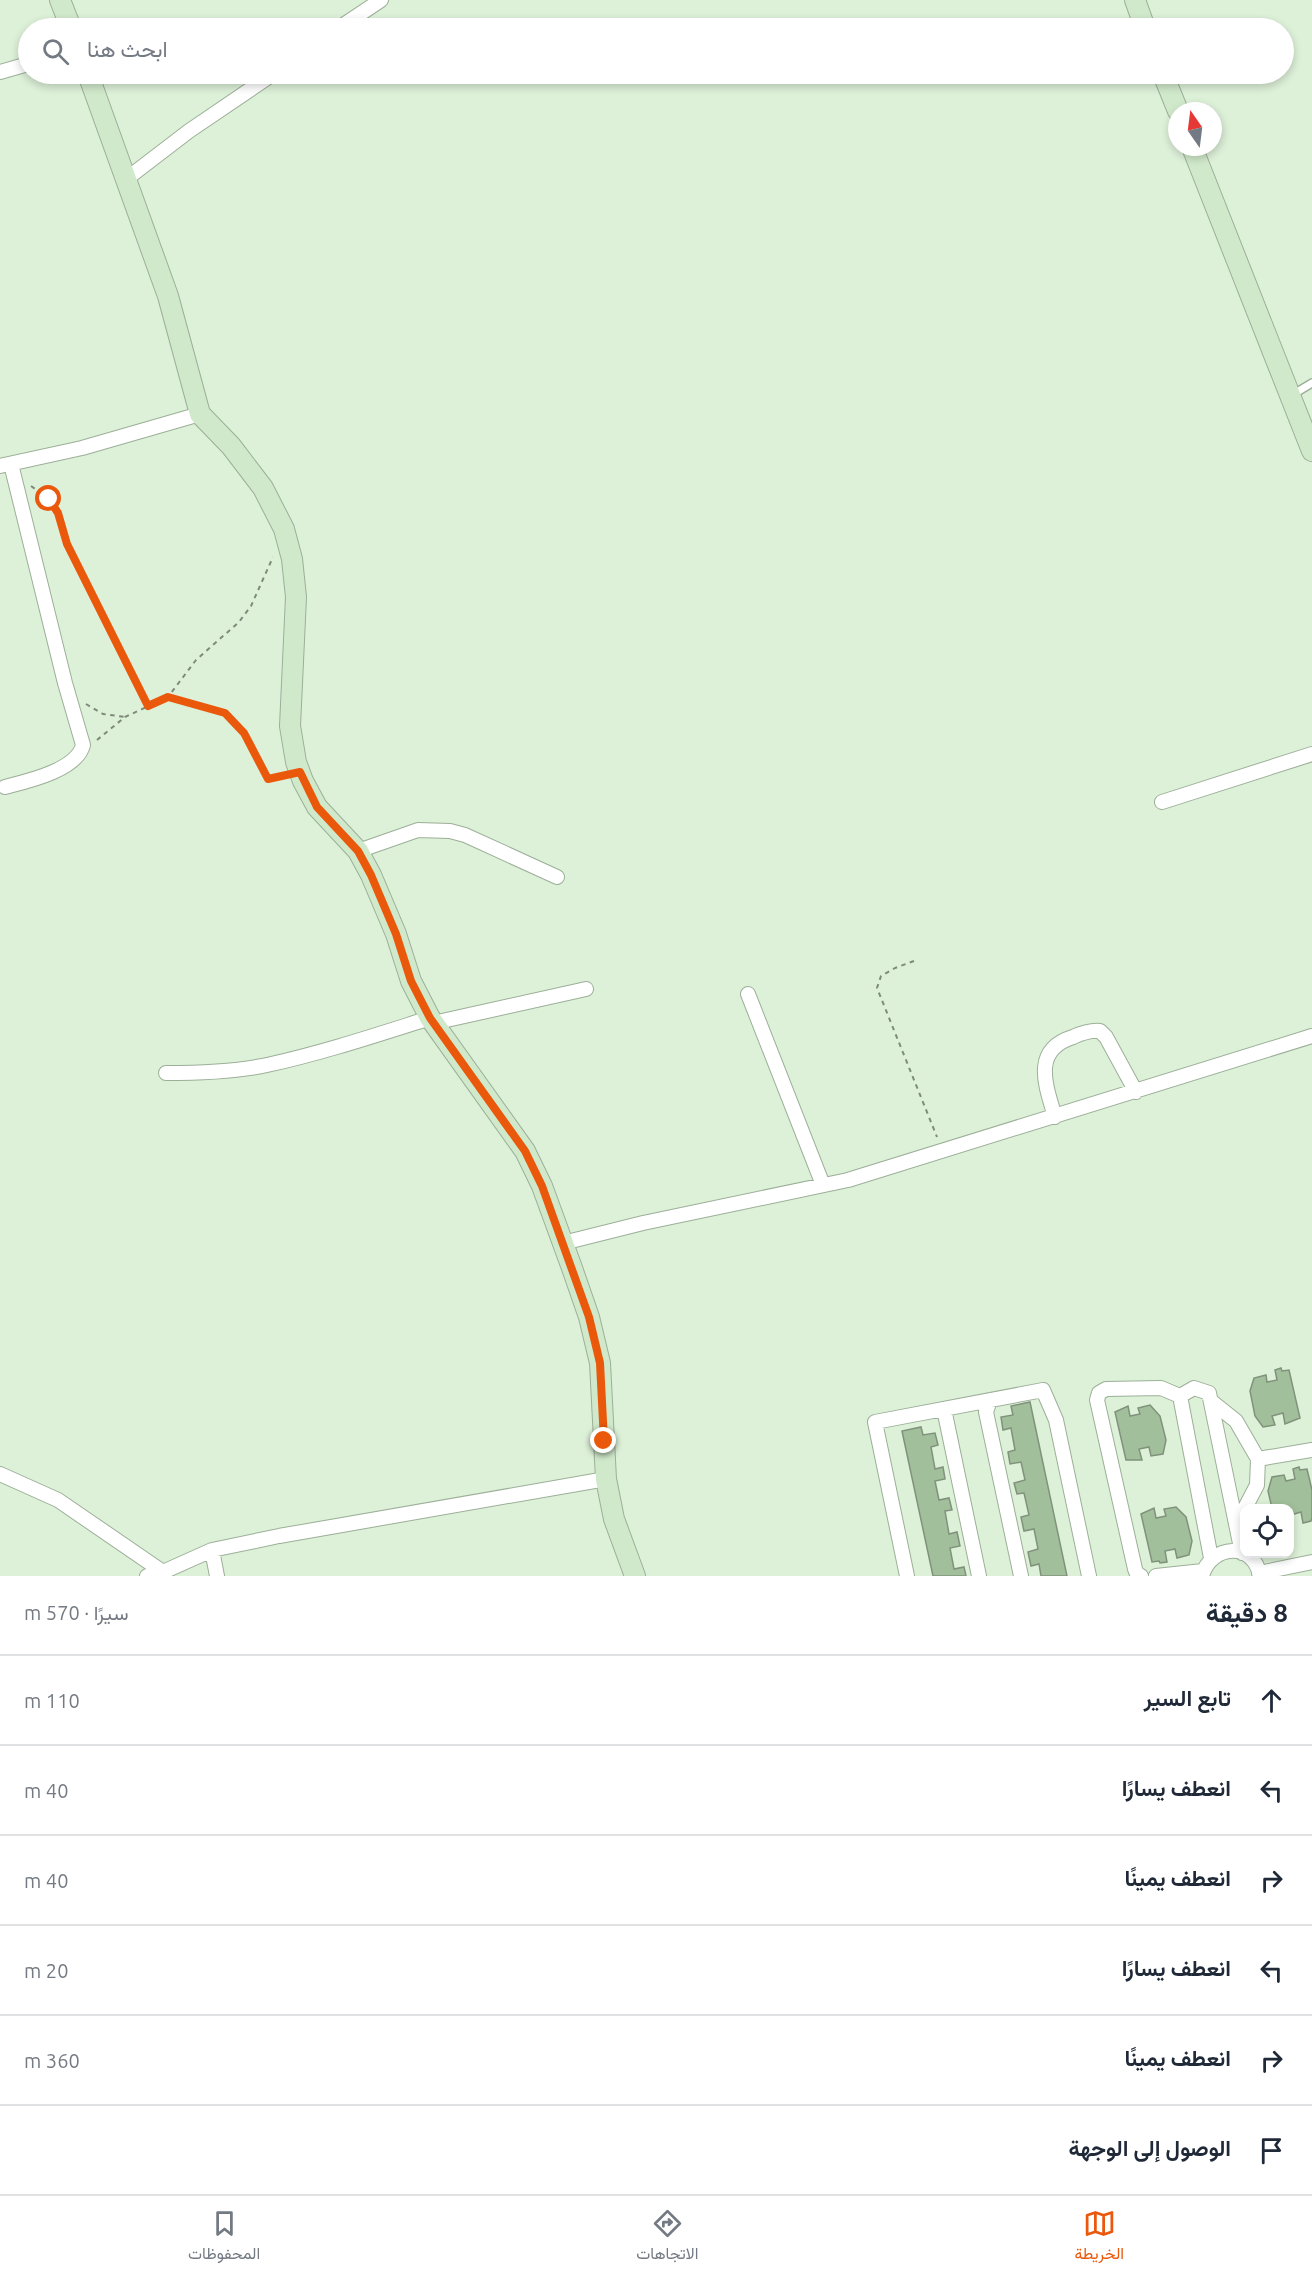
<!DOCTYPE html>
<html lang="ar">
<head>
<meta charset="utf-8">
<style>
	:root { --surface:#fff; --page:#f2f2f3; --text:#1f2937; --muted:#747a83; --line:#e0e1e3; --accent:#ea580c }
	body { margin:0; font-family:Ubuntu,Vazirmatn,sans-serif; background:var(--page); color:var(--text); direction:rtl }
	.controls { position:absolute; right:18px; bottom:18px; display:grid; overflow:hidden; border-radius:12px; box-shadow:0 3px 9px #0003 }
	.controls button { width:54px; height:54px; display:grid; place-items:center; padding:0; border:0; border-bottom:2px solid var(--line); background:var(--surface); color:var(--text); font:30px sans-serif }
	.compass { position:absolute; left:1168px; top:102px; width:54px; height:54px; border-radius:50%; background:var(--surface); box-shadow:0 3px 9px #0003; rotate:346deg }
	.stop { position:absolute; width:18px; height:18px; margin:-14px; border:4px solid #ea580c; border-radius:50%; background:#fff }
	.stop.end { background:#ea580c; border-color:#fff; box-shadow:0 2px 6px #0008 }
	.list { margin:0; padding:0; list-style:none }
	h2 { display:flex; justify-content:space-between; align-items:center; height:78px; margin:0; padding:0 24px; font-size:26px }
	h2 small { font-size:20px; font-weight:400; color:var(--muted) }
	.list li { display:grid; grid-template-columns:39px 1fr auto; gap:18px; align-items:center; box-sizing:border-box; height:90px; padding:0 24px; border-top:2px solid var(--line) }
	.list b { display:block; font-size:22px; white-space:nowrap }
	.list em { font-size:20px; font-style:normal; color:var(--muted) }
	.icon { flex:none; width:33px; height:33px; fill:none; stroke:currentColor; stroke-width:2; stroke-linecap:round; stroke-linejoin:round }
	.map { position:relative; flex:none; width:1312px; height:1576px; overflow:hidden; direction:ltr }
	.search { position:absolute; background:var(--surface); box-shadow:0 3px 9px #0003; left:18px; right:18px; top:18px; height:66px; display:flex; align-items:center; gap:15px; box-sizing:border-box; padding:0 21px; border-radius:33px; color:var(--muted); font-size:22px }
	.sheet { height:618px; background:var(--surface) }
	nav { display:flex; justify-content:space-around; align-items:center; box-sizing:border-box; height:84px; border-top:2px solid var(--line); background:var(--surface); font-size:16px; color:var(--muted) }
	nav a { display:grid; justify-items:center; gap:3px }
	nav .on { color:var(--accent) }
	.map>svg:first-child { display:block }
	.building { fill:#a1bf9a; stroke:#80927c; stroke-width:1.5 }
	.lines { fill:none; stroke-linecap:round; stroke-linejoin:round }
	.lane-casing { stroke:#9caf98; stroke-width:10 }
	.street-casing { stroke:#9caf98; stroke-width:16 }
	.secondary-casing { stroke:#9caf98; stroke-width:22 }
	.path { stroke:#7e8b7a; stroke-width:2; stroke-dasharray:4.5 4.5; stroke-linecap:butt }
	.lane { stroke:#fff; stroke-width:7 }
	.street { stroke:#fff; stroke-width:14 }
	.secondary { stroke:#d1e9cb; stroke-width:20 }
	.route { stroke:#ea580c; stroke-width:8 }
</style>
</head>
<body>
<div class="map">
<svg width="1312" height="1576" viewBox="0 0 1312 1576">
	<rect width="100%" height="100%" fill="#ddf0d8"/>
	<!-- building -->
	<path class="building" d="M1281 1368 1282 1371 1289 1370 1300 1418 1285 1424 1283 1413 1272 1416 1275 1425 1263 1427 1255 1416 1250 1391 1254 1378 1266 1375 1267 1382 1277 1380 1275 1370Z
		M1030 1402 1067 1576H1041L1039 1564 1031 1566 1028 1552 1038 1549 1034 1529 1024 1531 1021 1517 1029 1515 1024 1493 1017 1494 1014 1483 1025 1480 1021 1462 1010 1464 1008 1452 1015 1450 1011 1428 1003 1430 1001 1417 1013 1415 1011 1406Z
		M1150 1405 1160 1416 1166 1440 1163 1454 1151 1456 1149 1447 1139 1449 1142 1460H1126L1115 1412 1128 1406 1130 1416 1140 1414 1138 1408Z
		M921 1427 923 1435 935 1433 938 1445 931 1447 935 1469 943 1467 945 1479 935 1481 939 1500 949 1498 952 1510 945 1511 949 1534 957 1532 960 1546 950 1548 954 1569 964 1567 966 1576H933L902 1431Z
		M1299 1467 1300 1470 1307 1469 1312 1490V1518L1311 1521 1303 1523 1301 1512 1291 1515 1293 1524 1290 1525V1508H1272L1268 1491 1272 1477 1284 1475 1286 1481 1295 1479 1293 1469Z
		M1176 1507 1186 1517 1192 1541 1189 1555 1177 1558 1175 1549 1165 1551 1167 1562 1160 1563 1159 1561 1152 1562 1141 1514 1154 1508 1156 1518 1166 1516 1164 1509Z"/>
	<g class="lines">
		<defs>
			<path id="lane" d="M1292 395 1312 383"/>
			<path id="street" d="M339 28 381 0
				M0 72 28 64
				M125 180 189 131 273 74
				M0 466 82 448 200 414
				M5 787C28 781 77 770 83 745L65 683 11 464
				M1162 802 1312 754
				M358 851 418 830 450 831 465 835 557 877
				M748 994 823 1185
				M433 1023 586 989
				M166 1073C199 1073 234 1072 267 1065 322 1053 376 1035 430 1018
				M1055 1117C1046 1086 1031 1050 1073 1037 1082 1033 1090 1030 1100 1031L1106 1037 1136 1092
				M563 1243 643 1223 848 1180 1312 1036
				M990 1400 986 1412 1021 1576
				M1211 1401 1236 1421 1258 1459
				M944 1409 979 1576
				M0 1474 58 1500 163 1572
				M1245 1508 1257 1485 1258 1459 1312 1450
				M212 1550 217 1576
				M1211 1558 1180 1396 1194 1388 1209 1393 1242 1553
				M1259 1573 1312 1562
				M147 1576 163 1572 212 1550 279 1536 606 1479
				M907 1576 875 1422 1043 1390 1056 1420 1089 1576
				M1141 1576 1137 1574 1135 1569 1097 1400 1099 1393 1106 1389 1161 1388 1180 1396
				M1156 1576 1203 1571
				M1202 1576C1211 1544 1254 1541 1260 1576"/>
			<path id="secondary" d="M60 0 71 28
				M1135 0 1145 28
				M88 74 168 296 200 414 231 446 263 488 284 529 292 559 296 597 290 726 296 762 303 781 317 807 358 851 371 875 396 934 411 981 430 1018 525 1151 542 1186 572 1268 589 1317 600 1363 606 1479 614 1519 635 1576
				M1163 74 1178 111
				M1192 147 1312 451"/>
		</defs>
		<!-- lane casing -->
		<use href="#lane" class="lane-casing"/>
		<!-- street casing -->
		<use href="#street" class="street-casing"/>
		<!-- secondary casing -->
		<use href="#secondary" class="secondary-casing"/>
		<!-- path -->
		<path class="path" d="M31 486 49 499 58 513 67 544 148 706
			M168 697 225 713 244 733 268 779 282 776
			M86 704 103 714 125 717
			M97 740 125 717 168 697 196 660 239 622 251 606 273 557
			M914 961 895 968 881 976 877 988 937 1137"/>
		<!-- lane -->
		<use href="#lane" class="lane"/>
		<!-- street -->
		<use href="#street" class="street"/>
		<!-- secondary -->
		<use href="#secondary" class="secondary"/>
	</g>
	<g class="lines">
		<!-- route -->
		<path class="route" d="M49 499 58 513 67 544 148 706 168 697 225 713 244 733 268 779 300 772 317 807 358 851 371 875 396 934 411 981 430 1018 525 1151 542 1186 589 1317 600 1363 604 1441"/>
	</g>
</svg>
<div class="controls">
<button><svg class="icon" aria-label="locate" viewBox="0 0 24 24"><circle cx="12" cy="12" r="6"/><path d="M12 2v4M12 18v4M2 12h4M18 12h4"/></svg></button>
</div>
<svg class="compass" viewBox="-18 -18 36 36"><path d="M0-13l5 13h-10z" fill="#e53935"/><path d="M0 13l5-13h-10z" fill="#747a83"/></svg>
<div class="stop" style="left:49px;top:499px"></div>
<div class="stop end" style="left:604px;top:1441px"></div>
<div class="search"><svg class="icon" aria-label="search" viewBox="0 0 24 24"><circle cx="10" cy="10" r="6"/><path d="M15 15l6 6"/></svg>ابحث هنا</div>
</div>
<section class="sheet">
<h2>8 دقيقة<small>سيرًا · 570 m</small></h2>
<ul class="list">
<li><svg class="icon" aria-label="ahead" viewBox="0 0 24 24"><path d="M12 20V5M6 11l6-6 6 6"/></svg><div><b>تابع السير</b></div><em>110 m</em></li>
<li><svg class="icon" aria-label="left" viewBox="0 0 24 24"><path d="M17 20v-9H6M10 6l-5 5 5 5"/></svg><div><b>انعطف يسارًا</b></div><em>40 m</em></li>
<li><svg class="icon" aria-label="right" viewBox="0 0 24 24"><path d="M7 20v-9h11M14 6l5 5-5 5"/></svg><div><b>انعطف يمينًا</b></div><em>40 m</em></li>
<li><svg class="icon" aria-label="left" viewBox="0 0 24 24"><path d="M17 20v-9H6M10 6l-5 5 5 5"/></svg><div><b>انعطف يسارًا</b></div><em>20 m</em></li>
<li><svg class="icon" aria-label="right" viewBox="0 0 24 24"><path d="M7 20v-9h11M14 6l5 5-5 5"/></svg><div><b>انعطف يمينًا</b></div><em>360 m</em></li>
<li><svg class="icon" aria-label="arrive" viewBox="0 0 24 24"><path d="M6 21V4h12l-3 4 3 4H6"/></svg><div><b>الوصول إلى الوجهة</b></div></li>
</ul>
</section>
<nav>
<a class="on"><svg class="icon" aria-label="map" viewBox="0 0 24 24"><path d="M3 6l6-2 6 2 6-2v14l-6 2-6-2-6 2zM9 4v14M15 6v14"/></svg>الخريطة</a>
<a><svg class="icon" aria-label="directions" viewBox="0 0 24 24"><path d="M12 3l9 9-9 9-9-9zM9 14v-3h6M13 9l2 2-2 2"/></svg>الاتجاهات</a>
<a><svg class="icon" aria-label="saved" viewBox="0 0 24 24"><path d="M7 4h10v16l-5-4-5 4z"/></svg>المحفوظات</a>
</nav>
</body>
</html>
